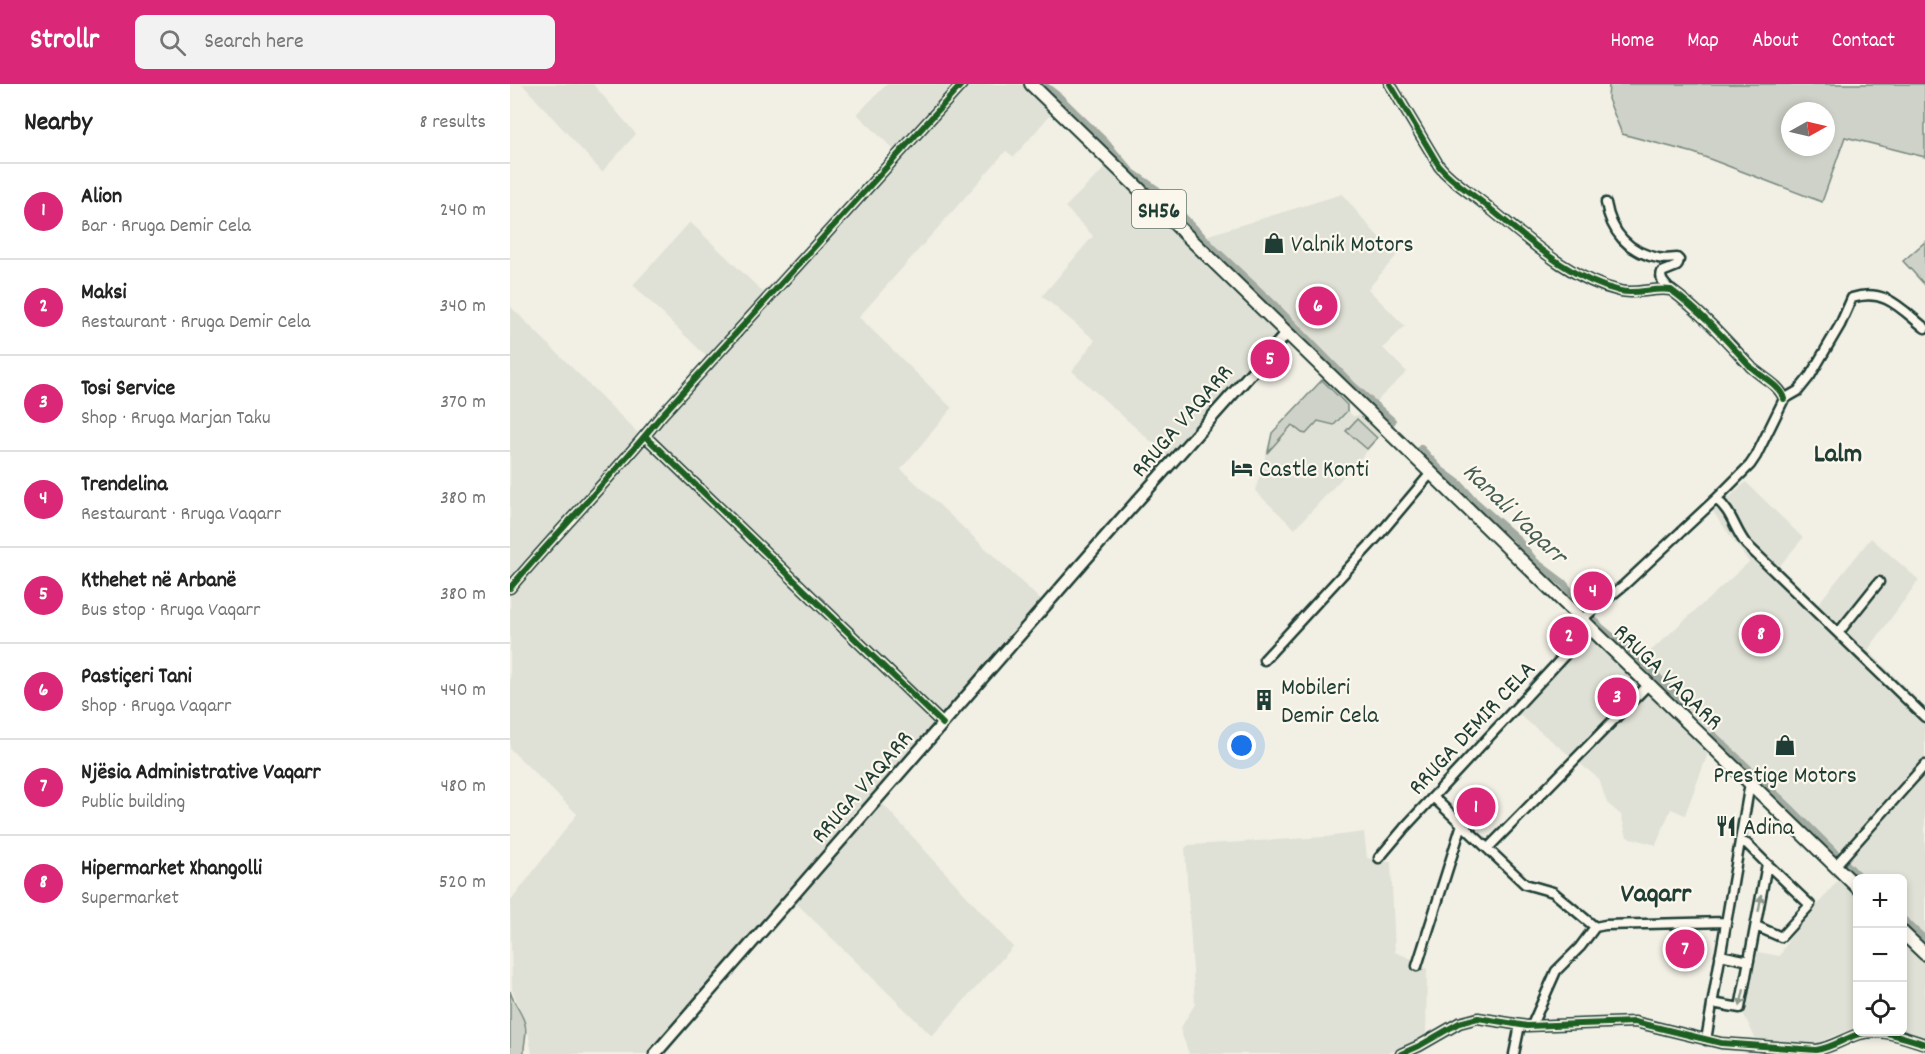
<!DOCTYPE html>
<html lang="en">
<head>
<meta charset="utf-8">
<style>
	:root { --surface:#fff; --page:#f2f2f2; --text:#222; --muted:#767676; --line:#e0e0e0; --accent:#db2777 }
	body { margin:0; font-family:Dekko,sans-serif; background:var(--page); color:var(--text) }
	.controls { position:absolute; right:18px; bottom:18px; display:grid; overflow:hidden; border-radius:9px; box-shadow:0 3px 9px #0003 }
	.controls button { width:54px; height:54px; display:grid; place-items:center; padding:0; border:0; border-bottom:2px solid var(--line); background:var(--surface); color:var(--text); font:30px sans-serif }
	.compass { position:absolute; left:1271px; top:18px; width:54px; height:54px; border-radius:50%; background:var(--surface); box-shadow:0 3px 9px #0003; rotate:82deg }
	.you { position:absolute; left:732px; top:662px; width:21px; height:21px; margin:-15px; border:4px solid #fff; border-radius:50%; background:#1a73e8; box-shadow:0 0 0 9px #1a73e833 }
	.badge { display:grid; place-items:center; width:39px; height:39px; border-radius:50%; background:var(--accent); color:#fff; font-size:20px; font-weight:700 }
	.pin { position:absolute; translate:-50% -50%; border:3px solid #fff; box-shadow:0 2px 6px #0006 }
	.list { margin:0; padding:0; list-style:none }
	h2 { display:flex; justify-content:space-between; align-items:center; height:78px; margin:0; padding:0 24px; font-size:26px }
	h2 small { font-size:20px; font-weight:400; color:var(--muted) }
	.list li { display:grid; grid-template-columns:39px 1fr auto; gap:18px; align-items:center; box-sizing:border-box; height:96px; padding:0 24px; border-top:2px solid var(--line) }
	.list b { display:block; font-size:22px; white-space:nowrap }
	.list p { margin:0; font-size:20px; white-space:nowrap; color:var(--muted) }
	.list em { font-size:20px; font-style:normal; color:var(--muted) }
	.icon { flex:none; width:33px; height:33px; fill:none; stroke:currentColor; stroke-width:2; stroke-linecap:round; stroke-linejoin:round }
	.map { position:relative; flex:none; width:1415px; height:970px; overflow:hidden }
	header { display:flex; align-items:center; gap:36px; box-sizing:border-box; height:84px; padding:0 30px; background:var(--accent); color:#fff }
	header strong { font-size:28px }
	nav { display:flex; gap:33px; margin-inline-start:auto; font-size:21px }
	.search { width:420px; height:54px; background:var(--page); display:flex; align-items:center; gap:15px; box-sizing:border-box; padding:0 21px; border-radius:9px; color:var(--muted); font-size:22px }
	main { display:flex }
	aside { flex:1; background:var(--surface) }
	.map>svg:first-child { display:block }
	.built { fill:#e0e1d6 }
	.green { fill:#cfd2c8; stroke:#77887e; stroke-width:1.5; fill-rule:evenodd }
	.lines { fill:none; stroke-linecap:round; stroke-linejoin:round }
	.canal { stroke:#a2aba1; stroke-width:8 }
	.minor-casing { stroke:#1f3d34; stroke-width:13 }
	.secondary-casing { stroke:#1f3d34; stroke-width:15 }
	.primary-casing { stroke:#1f3d34; stroke-width:16 }
	.minor { stroke:#fbf7ec; stroke-width:8 }
	.secondary { stroke:#fbf7ec; stroke-width:10 }
	.primary { stroke:#fbf7ec; stroke-width:12 }
	.cycleway-casing { stroke:#fbf7ec; stroke-width:10 }
	.cycleway { stroke:#1b5e20; stroke-width:6 }
	.oneway { fill:#8d9a90 }
	.labels { text-anchor:middle; stroke-width:4.5; stroke-linejoin:round; paint-order:stroke }
	.shield { fill:#fbf7ec; stroke:#61756b; stroke-width:1.5 }
	.shield-label { font-size:22px; font-weight:bold; fill:#1f3d34 }
	.poi-label { font-size:24px; fill:#1f3d34; stroke:#fbf7ec; text-anchor:start }
	.street-label { font-size:24px; fill:#1f3d34; stroke:#fbf7ec }
	.water-label { font-size:26px; font-style:italic; fill:#465e55; stroke:#fbf7ec }
	.quarter-label { font-size:27px; font-weight:bold; fill:#1f3d34; stroke:#fbf7ec }
</style>
</head>
<body>
<header>
<strong>Strollr</strong>
<div class="search"><svg class="icon" aria-label="search" viewBox="0 0 24 24"><circle cx="10" cy="10" r="6"/><path d="M15 15l6 6"/></svg>Search here</div>
<nav><a>Home</a><a>Map</a><a>About</a><a>Contact</a></nav>
</header>
<main>
<aside>
<h2>Nearby<small>8 results</small></h2>
<ul class="list">
<li><span class="badge">1</span><div><b>Alion</b><p>Bar · Rruga Demir Cela</p></div><em>240 m</em></li>
<li><span class="badge">2</span><div><b>Maksi</b><p>Restaurant · Rruga Demir Cela</p></div><em>340 m</em></li>
<li><span class="badge">3</span><div><b>Tosi Service</b><p>Shop · Rruga Marjan Taku</p></div><em>370 m</em></li>
<li><span class="badge">4</span><div><b>Trendelina</b><p>Restaurant · Rruga Vaqarr</p></div><em>380 m</em></li>
<li><span class="badge">5</span><div><b>Kthehet në Arbanë</b><p>Bus stop · Rruga Vaqarr</p></div><em>380 m</em></li>
<li><span class="badge">6</span><div><b>Pastiçeri Tani</b><p>Shop · Rruga Vaqarr</p></div><em>440 m</em></li>
<li><span class="badge">7</span><div><b>Njësia Administrative Vaqarr</b><p>Public building</p></div><em>480 m</em></li>
<li><span class="badge">8</span><div><b>Hipermarket Xhangolli</b><p>Supermarket</p></div><em>520 m</em></li>
</ul>
</aside>
<div class="map">
<svg width="1415" height="970" viewBox="0 0 1415 970">
	<rect width="100%" height="100%" fill="#f2f0e5"/>
	<filter id="ink" filterUnits="userSpaceOnUse"><feTurbulence type="fractalNoise" baseFrequency=".0167" numOctaves="2"/><feDisplacementMap in="SourceGraphic" scale="12" xChannelSelector="R" yChannelSelector="G"/><feConvolveMatrix kernelMatrix="1 2 1 2 8 2 1 2 1" color-interpolation-filters="sRGB"/></filter>
	<g filter="url(#ink)">
		<!-- built -->
		<path class="built" d="M12 0H83L126 50 92 88Z
			M377 0H521L546 24 504 73 496 67 349 233 442 324 391 385 536 521 373 720 503 863 422 952 287 820 152 970H22L17 943 2 906 0 818 67 730 0 665V222L128 349 198 274 123 201 180 138 253 208 385 67 347 30Z
			M601 78 682 156 832 110 865 149 887 171 858 205 895 242 873 264 897 288 857 326 777 249 663 377 562 287 585 256 532 212 583 152 555 123Z
			M812 295 838 320 837 326 843 332 849 331 871 352 785 445 745 407 762 348Z
			M1236 398 1293 454 1268 484 1307 521 1361 454 1409 496 1358 566 1415 623V960L1366 948H1392V794H1348L1347 943 1302 961 1247 958 1234 931 1248 868 1270 872 1279 855 1328 796 1199 667 1175 731 1161 725 1146 761 1117 753 1111 731 1097 719 1089 695 1007 629 1082 550 1125 581 1239 478 1203 428Z
			M854 748 857 774 881 778 885 868 907 877 917 885 916 953 895 964 874 970H679L670 945 685 920 675 764 679 761 815 753Z"/>
		<!-- green -->
		<path class="green" d="M1099 0H1415V73L1335 53 1312 118 1184 69 1112 50 1098 15ZM1280 27H1316V63H1280Z
			M1415 158V201L1393 177Z
			M812 296 837 321V327L824 341 808 337 796 350 792 349 782 341 758 368 762 349Z
			M847 335 867 354 857 365 836 347Z
			M0 907C3 919 12 928 15 940 18 951 13 959 14 970H0Z"/>
		<g class="lines">
			<!-- canal -->
			<path class="canal" d="M532 0 550 14 595 58 621 88 647 106 706 167 765 222 843 302 882 337
				M911 365 930 386 949 400 964 417 1006 454 1025 478 1053 499 1090 543 1136 581 1175 622
				M1204 652 1283 727 1350 794
				M1392 835 1415 856"/>
			<defs>
				<path id="minor" d="M880 0 929 82C943 99 962 109 978 123 1018 155 1059 195 1110 207 1127 211 1144 203 1161 206 1191 228 1216 256 1241 283 1251 293 1270 301 1274 315
					M1096 119C1101 148 1118 168 1148 174 1154 176 1161 174 1167 174L1169 176 1167 182 1152 188C1149 196 1155 200 1160 206
					M135 352 433 640
					M1206 415C1222 427 1224 445 1236 460L1415 633
					M0 504C49 446 103 392 151 332L452 0
					M1071 536 1114 501 1206 415 1240 381 1246 372 1274 315 1288 307 1300 292 1330 241 1342 214C1375 203 1392 226 1415 244
					M1329 548 1369 498
					M754 576 868 452 921 389
					M924 714 1015 800 1043 808 1085 843
					M978 764 1138 601
					M869 774 896 742 1080 544
					M1325 782 1415 681
					M1246 842 1271 853 1300 821 1257 780
					M1210 871 1239 877
					M907 882 952 740
					M1202 919 1230 924 1257 780 1237 760 1230 757
					M1022 941 1046 887 1070 863 1085 843 1095 841 1216 838
					M1196 956 1240 699
					M891 970 909 962 949 939 968 934 1017 942 1125 938 1211 959 1306 966C1320 964 1332 956 1346 951 1370 943 1392 953 1415 960
					M1004 970 1010 941"/>
				<path id="secondary" d="M145 970 596 452 777 249"/>
				<path id="primary" d="M521 0 1348 804
					M1392 848 1415 870"/>
			</defs>
			<!-- minor casing -->
			<use href="#minor" class="minor-casing"/>
			<!-- secondary casing -->
			<use href="#secondary" class="secondary-casing"/>
			<!-- primary casing -->
			<use href="#primary" class="primary-casing"/>
			<!-- minor -->
			<use href="#minor" class="minor"/>
			<!-- secondary -->
			<use href="#secondary" class="secondary"/>
			<!-- primary -->
			<use href="#primary" class="primary"/>
			<defs>
				<path id="cycleway" d="M880 0 929 82C943 99 962 109 978 123 1018 155 1059 195 1110 207 1127 211 1144 203 1161 206 1191 228 1216 256 1241 283 1251 293 1270 301 1274 315
					M135 352 433 640
					M0 504C49 446 103 392 151 332L452 0
					M891 970 909 962 949 939 968 934 1017 942 1125 938 1211 959 1306 966C1320 964 1332 956 1346 951 1370 943 1392 953 1415 960"/>
			</defs>
			<!-- cycleway casing -->
			<use href="#cycleway" class="cycleway-casing"/>
			<!-- cycleway -->
			<use href="#cycleway" class="cycleway"/>
		</g>
		<!-- one-way arrows -->
		<defs><path id="oneway-solid" d="M-6-.8H1V-3.2L6.5 0L1 3.2V.8H-6Z" transform="scale(1.5)"/></defs>
		<g class="oneway">
			<use href="#oneway-solid" transform="translate(1250 819) rotate(-80)"/>
			<use href="#oneway-solid" transform="translate(1232 914) rotate(103)"/>
		</g>
	</g>
	<!-- icons -->
	<defs>
		<symbol id="shop-bare" viewBox="-9 -9 18 18"><path d="M-5-2.5h2.3a2.7 3.5 0 0 1 5.4 0H5L5.5 6h-11ZM-1.5-2.5h3a1.5 2.3 0 0 0-3 0Z" fill="#1f3d34" stroke="#fbf7ec" stroke-width="2.5" paint-order="stroke"/></symbol>
		<symbol id="hotel-bare" viewBox="-9 -9 18 18"><path d="M-6-4.5h1.5V1H6V5H4.5V3h-9V5H-6ZM-4 0a1.8 1.8 0 1 1 3.6 0ZM.5 0V-2.5h3Q6-2.5 6 0Z" fill="#1f3d34" stroke="#fbf7ec" stroke-width="2.5" paint-order="stroke"/></symbol>
		<symbol id="building-bare" viewBox="-9 -9 18 18"><path d="M-4-6H4V6H1V3H-1V6H-4ZM-2.5-4.3h1.7v1.8h-1.7ZM.8-4.3h1.7v1.8H.8ZM-2.5-1h1.7V.8h-1.7ZM.8-1h1.7V.8H.8Z" fill="#1f3d34" stroke="#fbf7ec" stroke-width="2.5" paint-order="stroke"/></symbol>
		<symbol id="restaurant-bare" viewBox="-9 -9 18 18"><path d="M-5-6h1v4h1v-4h1v4h1v-4h1v5L-1.5 .5V6h-2V.5L-5-1ZM5-6V6H3V1.5H1.5Q1.5-4 5-6Z" fill="#1f3d34" stroke="#fbf7ec" stroke-width="2.5" paint-order="stroke"/></symbol>
	</defs>
	<g fill-rule="evenodd">
		<use href="#shop-bare" x="749" y="144" width="30" height="30"/>
		<use href="#hotel-bare" x="717" y="369" width="30" height="30"/>
		<use href="#building-bare" x="739" y="601" width="30" height="30"/>
		<use href="#shop-bare" x="1260" y="646" width="30" height="30"/>
		<use href="#restaurant-bare" x="1201" y="727" width="30" height="30"/>
	</g>
	<g class="labels">
		<!-- shield labels -->
		<rect class="shield" x="622" y="106" width="54" height="38" rx="4.5"/>
		<g class="shield-label">
			<text x="649" y="133">SH56</text>
		</g>
		<!-- poi labels -->
		<g class="poi-label">
			<text x="781" y="167">Valnik Motors</text>
			<text x="749" y="392">Castle Konti</text>
			<text x="771" y="610">Mobileri<tspan x="771" dy="28">Demir Cela</tspan></text>
			<text x="1275" y="698" text-anchor="middle">Prestige Motors</text>
			<text x="1233" y="750">Adina</text>
		</g>
		<!-- street labels -->
		<g class="street-label">
			<text transform="translate(671 336) rotate(-49)" y="8">RRUGA VAQARR</text>
			<text transform="translate(1159 592) rotate(44)" y="8">RRUGA VAQARR</text>
			<text transform="translate(961 643) rotate(-47)" y="8">RRUGA DEMIR CELA</text>
			<text transform="translate(351 702) rotate(-49)" y="8">RRUGA VAQARR</text>
		</g>
		<!-- water labels -->
		<g class="water-label">
			<text transform="translate(1006 428) rotate(44)" y="9">Kanali Vaqarr</text>
		</g>
		<!-- quarter labels -->
		<g class="quarter-label">
			<text x="1328" y="377">Lalm</text>
			<text x="1146" y="817">Vaqarr</text>
		</g>
	</g>
</svg>
<div class="controls">
<button>+</button>
<button>−</button>
<button><svg class="icon" aria-label="locate" viewBox="0 0 24 24"><circle cx="12" cy="12" r="6"/><path d="M12 2v4M12 18v4M2 12h4M18 12h4"/></svg></button>
</div>
<svg class="compass" viewBox="-18 -18 36 36"><path d="M0-13l5 13h-10z" fill="#e53935"/><path d="M0 13l5-13h-10z" fill="#767676"/></svg>
<div class="you"></div>
<div class="pin badge" style="left:966px;top:723px">1</div>
<div class="pin badge" style="left:1059px;top:552px">2</div>
<div class="pin badge" style="left:1107px;top:613px">3</div>
<div class="pin badge" style="left:1083px;top:507px">4</div>
<div class="pin badge" style="left:760px;top:275px">5</div>
<div class="pin badge" style="left:808px;top:222px">6</div>
<div class="pin badge" style="left:1175px;top:865px">7</div>
<div class="pin badge" style="left:1251px;top:550px">8</div>
</div>
</main>
</body>
</html>
